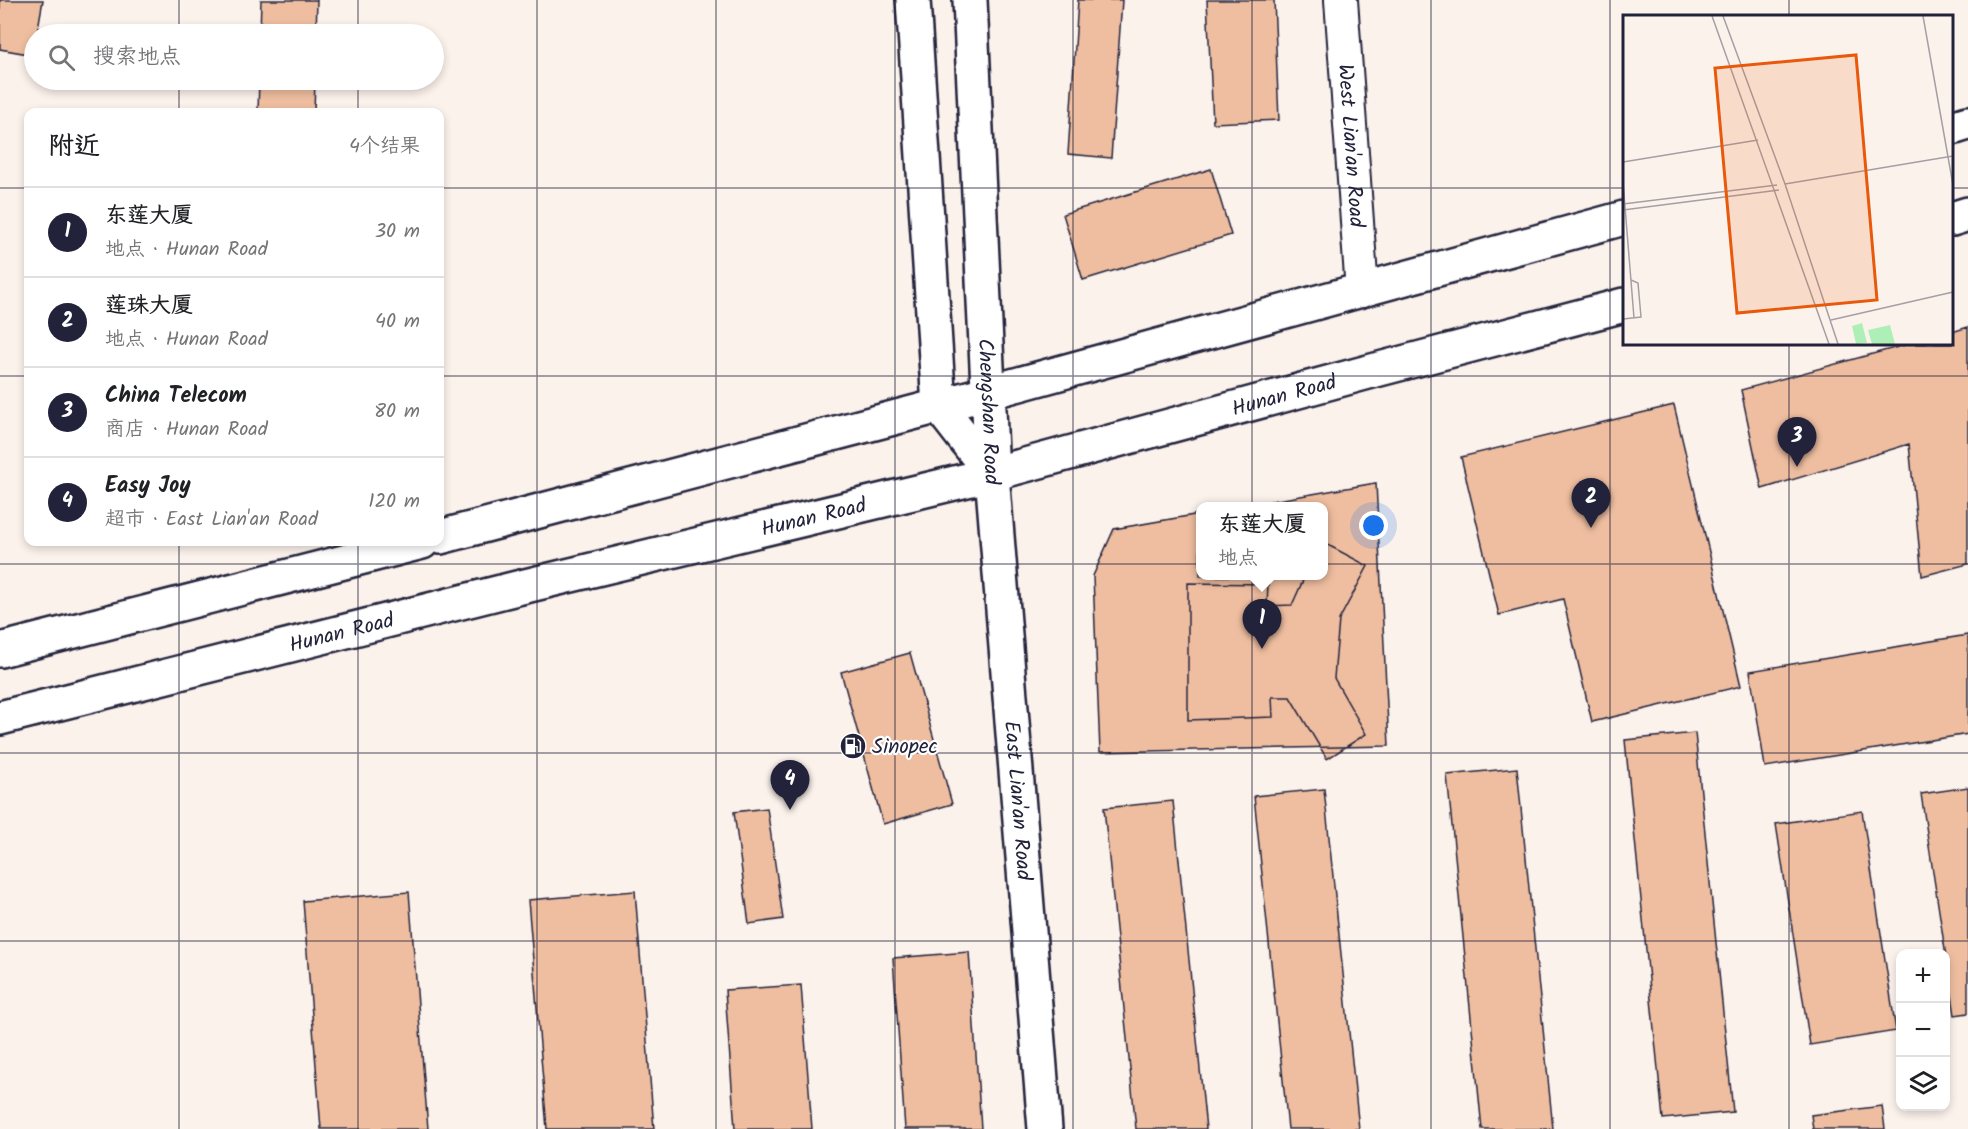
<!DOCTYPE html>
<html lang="zh">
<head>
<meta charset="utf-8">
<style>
	:root { --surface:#fff; --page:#f6f6f6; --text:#202124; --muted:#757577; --line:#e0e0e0; --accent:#22223b }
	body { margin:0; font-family:Kalam,"LXGW WenKai TC",sans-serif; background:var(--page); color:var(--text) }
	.controls { position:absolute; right:18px; bottom:18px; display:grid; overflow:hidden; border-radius:12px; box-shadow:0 3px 9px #0003 }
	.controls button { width:54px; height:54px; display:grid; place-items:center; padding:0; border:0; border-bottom:2px solid var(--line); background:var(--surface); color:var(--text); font:30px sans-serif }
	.you { position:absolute; left:1374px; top:526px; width:21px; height:21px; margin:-15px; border:4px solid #fff; border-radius:50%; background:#1a73e8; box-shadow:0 0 0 9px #1a73e833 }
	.badge { display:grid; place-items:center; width:39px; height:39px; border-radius:50%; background:var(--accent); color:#fff; font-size:20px; font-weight:700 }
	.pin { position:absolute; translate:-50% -50px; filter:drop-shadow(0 2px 3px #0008) }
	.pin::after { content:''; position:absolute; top:32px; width:21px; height:18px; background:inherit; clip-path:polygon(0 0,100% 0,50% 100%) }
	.popup { position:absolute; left:1196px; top:502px; width:132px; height:78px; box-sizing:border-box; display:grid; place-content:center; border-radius:12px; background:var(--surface); filter:drop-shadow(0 2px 4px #0005); font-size:20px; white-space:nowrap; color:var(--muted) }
	.popup b { font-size:22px; color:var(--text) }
	.popup::after { content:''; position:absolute; left:50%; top:100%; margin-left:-12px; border:12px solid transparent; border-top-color:var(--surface) }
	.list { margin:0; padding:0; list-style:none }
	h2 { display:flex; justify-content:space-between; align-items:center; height:78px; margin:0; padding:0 24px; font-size:26px }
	h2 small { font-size:20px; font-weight:400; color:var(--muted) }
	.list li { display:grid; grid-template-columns:39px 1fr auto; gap:18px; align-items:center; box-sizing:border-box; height:90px; padding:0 24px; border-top:2px solid var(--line) }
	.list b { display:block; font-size:22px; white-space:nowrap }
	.list p { margin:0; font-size:20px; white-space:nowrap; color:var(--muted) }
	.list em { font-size:20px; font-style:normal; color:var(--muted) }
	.icon { flex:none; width:33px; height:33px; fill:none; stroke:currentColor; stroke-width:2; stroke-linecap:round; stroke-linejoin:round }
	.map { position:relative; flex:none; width:1968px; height:1129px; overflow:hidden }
	.search { position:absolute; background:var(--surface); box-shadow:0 3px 9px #0003; left:24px; top:24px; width:420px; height:66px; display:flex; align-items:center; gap:15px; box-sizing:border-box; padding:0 21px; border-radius:33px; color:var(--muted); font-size:22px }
	.panel { position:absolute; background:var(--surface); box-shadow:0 3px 9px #0003; left:24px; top:108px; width:420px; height:438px; border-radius:12px }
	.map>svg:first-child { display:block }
	.building { fill:#efbea0; stroke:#22223b; stroke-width:1.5 }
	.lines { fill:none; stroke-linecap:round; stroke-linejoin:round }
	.street-casing { stroke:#22223b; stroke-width:36 }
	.secondary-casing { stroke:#22223b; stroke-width:38 }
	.primary-casing { stroke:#22223b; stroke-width:38 }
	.street { stroke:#fff; stroke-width:32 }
	.secondary { stroke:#fff; stroke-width:33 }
	.primary { stroke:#fff; stroke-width:33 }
	.grid { fill:none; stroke:#22223b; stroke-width:1.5; stroke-opacity:0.55 }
	.labels { text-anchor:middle; stroke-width:4.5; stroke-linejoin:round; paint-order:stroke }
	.street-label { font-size:21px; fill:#22223b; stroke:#fff }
	.poi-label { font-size:21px; fill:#22223b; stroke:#fff; text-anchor:start }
	.inset-road { fill:none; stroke:#a59fa5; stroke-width:1.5 }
	.view { fill:#e8590c; fill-opacity:0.15; stroke:#e8590c; stroke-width:3 }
	.inset-edge { fill:none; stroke:#22223b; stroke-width:3 }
</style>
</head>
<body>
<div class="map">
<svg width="1968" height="1129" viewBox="0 0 1968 1129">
	<rect width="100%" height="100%" fill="#fcf2ec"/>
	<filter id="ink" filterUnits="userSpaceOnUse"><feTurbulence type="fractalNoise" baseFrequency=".0167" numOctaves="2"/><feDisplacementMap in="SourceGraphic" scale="12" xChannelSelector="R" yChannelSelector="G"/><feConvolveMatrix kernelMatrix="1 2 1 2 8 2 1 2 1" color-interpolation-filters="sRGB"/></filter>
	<g filter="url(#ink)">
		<!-- building -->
		<path class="building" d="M0 0H43L37 34H34V55L0 49Z
			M261 0H317L316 34H260Z
			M1078 0H1122L1111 158 1068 154Z
			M1207 0H1274L1279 120 1213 123Z
			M259 80H315L314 112H258Z
			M1211 169 1231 235 1083 280 1063 214Z
			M1968 327V564L1922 576 1909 444 1762 489 1741 390 1909 344H1952V332Z
			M1674 405 1741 686 1592 722 1563 599 1499 615 1461 457Z
			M1376 483 1389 746 1100 752 1093 576 1114 529 1200 514V576H1324V506H1243Z
			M1324 543 1368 566 1339 620 1334 678 1366 734 1327 759 1290 697H1272L1273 717 1188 720V583L1268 584 1267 606 1292 605 1305 576H1324Z
			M1968 635V734L1765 767 1750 671Z
			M910 653 952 804 883 824 841 672Z
			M1695 733 1733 1112 1663 1119 1625 740Z
			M1517 768 1553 1129H1482L1447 775Z
			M1968 787V1013L1955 1015 1921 794Z
			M1324 789 1359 1129H1288L1254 796Z
			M1173 801 1206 1129H1136L1104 808Z
			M767 808 783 919 749 924 734 812Z
			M1862 811 1896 1031 1810 1045 1776 824Z
			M635 891 654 1129H547L528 900Z
			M409 892 428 1129H321L303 901Z
			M969 952 981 1129H905L893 958Z
			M801 985 812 1129H735L725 990Z
			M1882 1106 1885 1129H1813L1811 1115Z"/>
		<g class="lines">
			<defs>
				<g id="street">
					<path id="s1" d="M1341 0 1362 291"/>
				</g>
				<g id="secondary">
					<path d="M913 0 939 406 992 474"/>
					<path id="s2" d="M970 0 992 474 1045 1129"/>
				</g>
				<g id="primary">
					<path d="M1952 128 1968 123"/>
					<path d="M1952 219 1968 214"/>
					<path d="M440 537 939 406 1624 218"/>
					<path d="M0 650 422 542"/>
					<path id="s3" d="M0 718 517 588 992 474 1372 371 1624 305"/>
				</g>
			</defs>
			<!-- street casing -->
			<use href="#street" class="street-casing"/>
			<!-- secondary casing -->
			<use href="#secondary" class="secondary-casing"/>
			<!-- primary casing -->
			<use href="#primary" class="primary-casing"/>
			<!-- street -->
			<use href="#street" class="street"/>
			<!-- secondary -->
			<use href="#secondary" class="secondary"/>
			<!-- primary -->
			<use href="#primary" class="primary"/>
		</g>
	</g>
	<!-- grid -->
	<path class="grid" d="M179 0V34M358 0V34M537 0V1129M716 0V1129M895 0V1129M1073 0V1129M1252 0V1129M1431 0V1129M1610 0V1129M1789 0V16M179 80V112M358 80V112M0 188H28M440 188H1624M1952 188H1968M1789 344V1129M0 376H28M440 376H1968M179 542V1129M358 542V1129M0 564H1968M0 753H1968M0 941H1968"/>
	<!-- icons -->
	<defs>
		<symbol id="fuel-disc" viewBox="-11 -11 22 22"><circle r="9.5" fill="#22223b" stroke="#fff"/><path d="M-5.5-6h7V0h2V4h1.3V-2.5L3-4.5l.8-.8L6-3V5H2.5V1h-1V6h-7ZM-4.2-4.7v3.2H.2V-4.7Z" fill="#fff"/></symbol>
	</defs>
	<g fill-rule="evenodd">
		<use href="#fuel-disc" x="838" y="731" width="30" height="30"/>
	</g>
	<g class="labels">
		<!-- street labels -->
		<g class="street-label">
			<text dy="7" stroke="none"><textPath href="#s1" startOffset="146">West Lian'an Road</textPath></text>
			<text dy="7" stroke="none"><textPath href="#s2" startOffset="412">Chengshan Road</textPath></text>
			<text dy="7" stroke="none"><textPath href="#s3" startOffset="1324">Hunan Road</textPath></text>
			<text dy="7" stroke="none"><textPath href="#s3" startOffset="838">Hunan Road</textPath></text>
			<text dy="7" stroke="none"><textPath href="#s3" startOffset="352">Hunan Road</textPath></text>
			<text dy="7" stroke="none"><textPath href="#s2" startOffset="802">East Lian'an Road</textPath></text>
		</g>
		<!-- poi labels -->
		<g class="poi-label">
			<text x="872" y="753">Sinopec</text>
		</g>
	</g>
	<!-- overview -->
	<g transform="translate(1623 15)">
		<rect width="330" height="330" fill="#fcf2ec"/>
		<path d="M239 308 244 328 233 329 229 311ZM267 310 272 329H249L245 315Z" fill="#aeefb8"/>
		<path class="inset-road" d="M89 1 206 329M100 1 162 169 215 329M300 1 330 170M0 147 135 125M0 167 11 303M162 169 330 141M0 189 154 170M0 195 156 175M0 304 18 302 15 268 8 265M208 305 330 277"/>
		<path class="view" d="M233 40 254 285 114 298 92 53Z"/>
		<rect width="330" height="330" class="inset-edge"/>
	</g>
</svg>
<div class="controls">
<button>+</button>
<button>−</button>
<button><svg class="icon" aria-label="layers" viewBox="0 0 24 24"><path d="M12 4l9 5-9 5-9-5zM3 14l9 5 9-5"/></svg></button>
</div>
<div class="you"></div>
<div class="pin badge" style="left:1262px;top:649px">1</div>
<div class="popup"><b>东莲大厦</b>地点</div>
<div class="pin badge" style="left:1591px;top:528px">2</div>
<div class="pin badge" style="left:1797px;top:467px">3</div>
<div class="pin badge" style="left:790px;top:810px">4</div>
<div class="search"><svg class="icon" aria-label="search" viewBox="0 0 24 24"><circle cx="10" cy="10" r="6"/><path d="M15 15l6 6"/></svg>搜索地点</div>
<section class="panel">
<h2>附近<small>4个结果</small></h2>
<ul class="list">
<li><span class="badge">1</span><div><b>东莲大厦</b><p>地点 · Hunan Road</p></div><em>30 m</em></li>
<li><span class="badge">2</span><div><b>莲珠大厦</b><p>地点 · Hunan Road</p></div><em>40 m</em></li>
<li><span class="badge">3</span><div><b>China Telecom</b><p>商店 · Hunan Road</p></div><em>80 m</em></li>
<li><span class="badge">4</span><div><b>Easy Joy</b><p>超市 · East Lian'an Road</p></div><em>120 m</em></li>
</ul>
</section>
</div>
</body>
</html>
